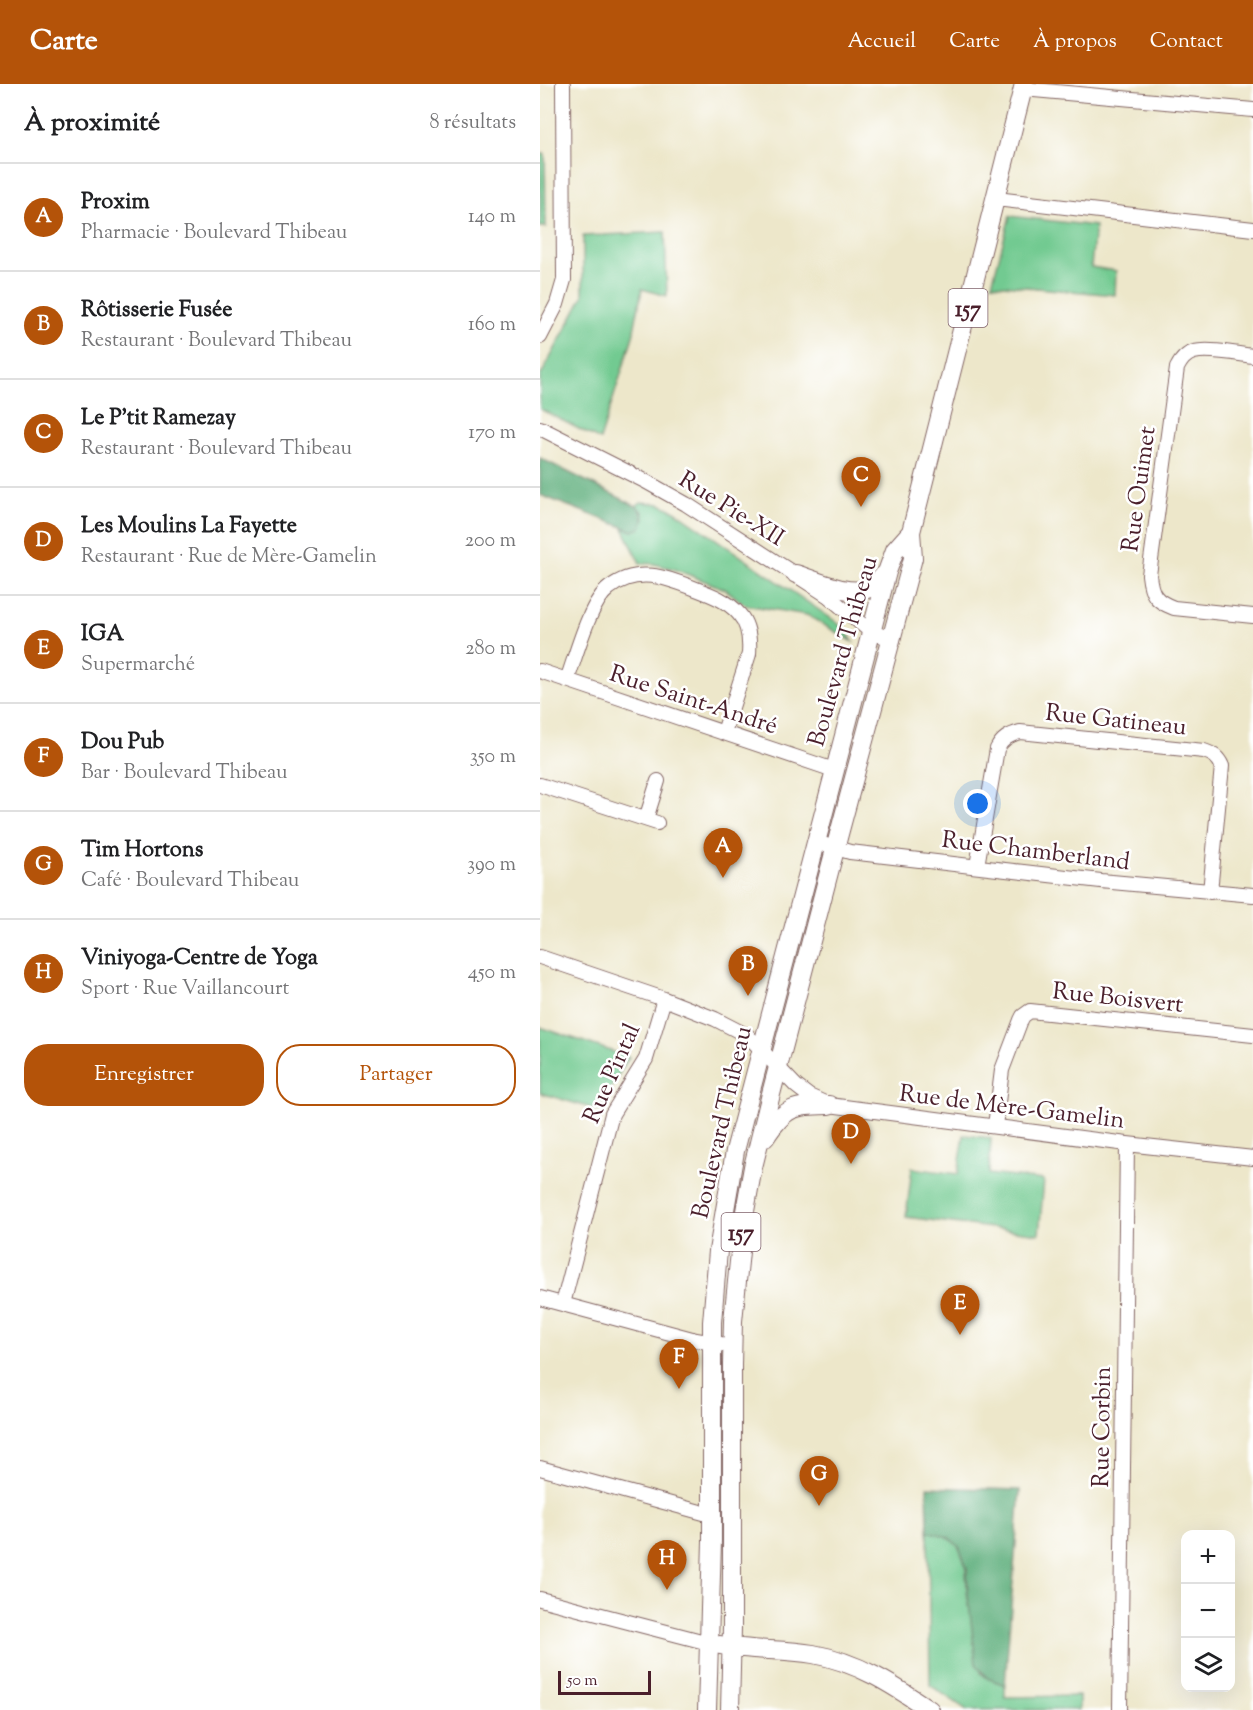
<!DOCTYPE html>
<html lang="fr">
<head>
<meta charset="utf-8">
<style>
	:root { --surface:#fff; --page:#f6f6f6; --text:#202124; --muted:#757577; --line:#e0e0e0; --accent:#b45309 }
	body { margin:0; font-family:"Sorts Mill Goudy",serif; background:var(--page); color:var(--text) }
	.controls { position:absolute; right:18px; bottom:18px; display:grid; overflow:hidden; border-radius:12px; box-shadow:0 6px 24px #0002 }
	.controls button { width:54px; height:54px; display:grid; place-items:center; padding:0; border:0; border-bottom:2px solid var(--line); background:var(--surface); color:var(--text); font:30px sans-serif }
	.scale { position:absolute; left:18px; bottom:15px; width:93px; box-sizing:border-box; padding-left:6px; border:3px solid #4a1f2b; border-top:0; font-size:16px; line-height:21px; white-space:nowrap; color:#4a1f2b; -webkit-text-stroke:4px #fff; paint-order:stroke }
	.you { position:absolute; left:438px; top:720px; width:21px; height:21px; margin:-15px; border:4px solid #fff; border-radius:50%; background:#1a73e8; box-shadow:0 0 0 9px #1a73e833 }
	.badge { display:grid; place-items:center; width:39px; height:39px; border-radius:50%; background:var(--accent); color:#fff; font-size:20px; font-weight:700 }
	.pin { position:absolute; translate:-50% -50px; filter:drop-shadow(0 2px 3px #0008) }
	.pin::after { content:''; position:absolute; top:32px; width:21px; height:18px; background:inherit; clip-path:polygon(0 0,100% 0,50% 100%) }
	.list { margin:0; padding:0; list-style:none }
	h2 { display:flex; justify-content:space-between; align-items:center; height:78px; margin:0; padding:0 24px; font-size:26px }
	h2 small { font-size:20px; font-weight:400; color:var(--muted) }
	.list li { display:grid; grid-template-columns:39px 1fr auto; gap:18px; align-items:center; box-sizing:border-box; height:108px; padding:0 24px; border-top:2px solid var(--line) }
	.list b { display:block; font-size:22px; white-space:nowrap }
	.list p { margin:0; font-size:20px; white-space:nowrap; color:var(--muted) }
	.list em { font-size:20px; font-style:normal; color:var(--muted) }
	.actions { display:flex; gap:12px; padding:18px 24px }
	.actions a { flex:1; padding:14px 0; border:2px solid var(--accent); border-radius:24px; text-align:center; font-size:21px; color:var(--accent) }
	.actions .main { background:var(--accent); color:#fff }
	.icon { flex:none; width:33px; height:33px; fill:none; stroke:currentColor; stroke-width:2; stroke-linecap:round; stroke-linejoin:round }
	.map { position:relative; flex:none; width:713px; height:1626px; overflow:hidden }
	header { display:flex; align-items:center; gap:36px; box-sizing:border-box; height:84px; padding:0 30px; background:var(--accent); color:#fff }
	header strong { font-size:28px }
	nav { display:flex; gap:33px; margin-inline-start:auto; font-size:21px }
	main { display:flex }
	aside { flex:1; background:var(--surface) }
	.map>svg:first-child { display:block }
	.green { fill:#72ca91; stroke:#5e745e; stroke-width:1.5 }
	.forest { fill:#5dae7b; stroke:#546653; stroke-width:1.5 }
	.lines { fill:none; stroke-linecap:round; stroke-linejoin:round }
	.minor-casing { stroke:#836563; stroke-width:16 }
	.major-casing { stroke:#836563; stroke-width:20 }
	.minor { stroke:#fff; stroke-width:14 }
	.major { stroke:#fff; stroke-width:18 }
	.labels { text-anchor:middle; stroke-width:5; stroke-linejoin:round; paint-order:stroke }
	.shield { fill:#fff; stroke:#80626b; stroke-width:1.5 }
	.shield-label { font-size:22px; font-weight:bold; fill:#4a1f2b }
	.street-label { font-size:24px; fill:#4a1f2b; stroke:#fff }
</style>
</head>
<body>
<header>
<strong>Carte</strong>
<nav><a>Accueil</a><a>Carte</a><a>À propos</a><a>Contact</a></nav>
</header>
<main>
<aside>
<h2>À proximité<small>8 résultats</small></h2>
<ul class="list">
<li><span class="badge">A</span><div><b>Proxim</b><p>Pharmacie · Boulevard Thibeau</p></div><em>140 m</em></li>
<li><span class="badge">B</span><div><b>Rôtisserie Fusée</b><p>Restaurant · Boulevard Thibeau</p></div><em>160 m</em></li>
<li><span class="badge">C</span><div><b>Le P’tit Ramezay</b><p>Restaurant · Boulevard Thibeau</p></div><em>170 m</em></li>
<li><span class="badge">D</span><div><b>Les Moulins La Fayette</b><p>Restaurant · Rue de Mère-Gamelin</p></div><em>200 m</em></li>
<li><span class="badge">E</span><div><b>IGA</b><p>Supermarché</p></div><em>280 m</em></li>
<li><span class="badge">F</span><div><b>Dou Pub</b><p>Bar · Boulevard Thibeau</p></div><em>350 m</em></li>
<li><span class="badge">G</span><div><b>Tim Hortons</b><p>Café · Boulevard Thibeau</p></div><em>390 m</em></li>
<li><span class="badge">H</span><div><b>Viniyoga-Centre de Yoga</b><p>Sport · Rue Vaillancourt</p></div><em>450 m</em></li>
</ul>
<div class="actions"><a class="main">Enregistrer</a><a>Partager</a></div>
</aside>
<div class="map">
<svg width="713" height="1626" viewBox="0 0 713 1626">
	<rect width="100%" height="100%" fill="#fff"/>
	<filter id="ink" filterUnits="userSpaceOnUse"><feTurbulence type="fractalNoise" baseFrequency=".0167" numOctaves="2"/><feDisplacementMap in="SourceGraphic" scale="12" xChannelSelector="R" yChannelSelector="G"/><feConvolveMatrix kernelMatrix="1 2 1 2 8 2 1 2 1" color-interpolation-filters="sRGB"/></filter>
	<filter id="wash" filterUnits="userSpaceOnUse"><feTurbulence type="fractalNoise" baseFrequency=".008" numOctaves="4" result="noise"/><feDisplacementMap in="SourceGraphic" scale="24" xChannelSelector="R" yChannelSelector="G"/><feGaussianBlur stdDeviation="1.35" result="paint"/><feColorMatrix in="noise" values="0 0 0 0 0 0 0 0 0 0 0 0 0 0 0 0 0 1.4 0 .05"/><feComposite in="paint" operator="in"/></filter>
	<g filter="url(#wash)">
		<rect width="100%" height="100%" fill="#ede7ca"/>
		<!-- green -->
		<path class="green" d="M0 70H5L6 143H0Z
			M470 132 555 142 551 183 576 187 575 211 452 200Z
			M125 148 127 212 102 205 93 252 60 356 0 325V293L43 212V152Z
			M101 418 120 420 135 427 295 537 306 546 313 558 267 531 206 521 185 505 134 485 114 480 100 479 83 444 93 447 104 436 103 428 96 422Z
			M0 943 89 973 58 1026 0 1009Z
			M424 1051 451 1054 449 1090 504 1096 499 1150 366 1133 372 1084 418 1090Z
			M388 1447C400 1449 413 1453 419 1464 429 1480 425 1497 428 1515 432 1539 437 1564 441 1589L447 1594 465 1601V1613L539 1612V1626H427L390 1601Z"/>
		<!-- forest -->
		<path class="forest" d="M0 374 96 422C104 429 105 434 101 444L93 447 0 411Z
			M387 1403 480 1406 465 1601 447 1594 436 1580 428 1511 427 1485 419 1463 408 1453 388 1447Z"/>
	</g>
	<g filter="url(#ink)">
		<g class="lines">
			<defs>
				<path id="minor" d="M483 5 713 26
					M456 115 713 145
					M0 253 17 220 24 196 23 0
					M713 272C698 270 668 264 654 268 646 270 641 276 637 284L609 491C611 510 615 517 634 524L713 532
					M0 344 105 397 146 420 287 511 331 548 352 555
					M0 587 294 686
					M27 596C36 572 49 519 69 504 97 482 126 493 156 505 172 511 188 517 199 530 209 541 210 556 209 570L184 648
					M0 701 117 739
					M106 735 118 697
					M275 758 310 768 561 797 713 811
					M437 782 457 665C462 655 469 651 480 648L664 667C673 670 678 673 682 682L670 808
					M0 873 124 915 175 935 208 952 256 1002 269 1012 289 1021 587 1060 713 1074
					M455 1042 462 986 481 936 483 932 490 927 713 951
					M0 1214 156 1256 192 1262
					M23 1220 72 1030 106 975 124 915
					M0 1384 171 1431
					M0 1515 169 1559
					M580 1626 587 1060"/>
				<path id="major" d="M256 490C275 496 310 513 329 504 336 501 341 494 347 488
					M225 1054C246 1022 253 1022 289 1021
					M180 1561C210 1567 242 1565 273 1570 318 1578 353 1601 390 1626
					M167 1626 172 1457V1238L178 1167 195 1067 347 488 355 466 371 448
					M190 1626 192 1543V1281L193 1237 203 1138 213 1083 231 1010 299 750 373 474 371 448 484 0"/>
			</defs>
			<!-- minor casing -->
			<use href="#minor" class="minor-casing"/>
			<!-- major casing -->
			<use href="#major" class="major-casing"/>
			<!-- minor -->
			<use href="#minor" class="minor"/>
			<!-- major -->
			<use href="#major" class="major"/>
		</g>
	</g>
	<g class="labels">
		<!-- shield labels -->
		<g class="shield">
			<rect x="408.5" y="205" width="39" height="38" rx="4.5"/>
			<rect x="181.5" y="1129" width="39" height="38" rx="4.5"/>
		</g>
		<g class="shield-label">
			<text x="428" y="232">157</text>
			<text x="201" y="1156">157</text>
		</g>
		<!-- street labels -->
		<g class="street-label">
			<text transform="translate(598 405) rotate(-82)" y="8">Rue Ouimet</text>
			<text transform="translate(192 424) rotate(32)" y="8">Rue Pie-XII</text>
			<text transform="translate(302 567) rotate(-74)" y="8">Boulevard Thibeau</text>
			<text transform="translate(154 615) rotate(18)" y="8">Rue Saint-André</text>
			<text transform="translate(576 635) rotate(6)" y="8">Rue Gatineau</text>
			<text transform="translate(496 766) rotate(7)" y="8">Rue Chamberland</text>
			<text transform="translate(578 913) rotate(6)" y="8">Rue Boisvert</text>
			<text transform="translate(71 989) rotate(-66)" y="8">Rue Pintal</text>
			<text transform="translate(472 1022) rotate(7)" y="8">Rue de Mère-Gamelin</text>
			<text transform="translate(181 1038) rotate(-77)" y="8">Boulevard Thibeau</text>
			<text transform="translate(561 1343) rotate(-89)" y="8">Rue Corbin</text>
		</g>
	</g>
</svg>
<div class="controls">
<button>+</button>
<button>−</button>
<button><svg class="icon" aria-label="layers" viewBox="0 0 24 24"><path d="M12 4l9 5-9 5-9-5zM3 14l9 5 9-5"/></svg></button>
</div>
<div class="scale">50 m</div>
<div class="you"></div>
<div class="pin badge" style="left:183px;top:794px">A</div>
<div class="pin badge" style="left:208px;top:912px">B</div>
<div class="pin badge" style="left:321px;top:423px">C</div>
<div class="pin badge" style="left:311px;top:1080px">D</div>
<div class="pin badge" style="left:420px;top:1251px">E</div>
<div class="pin badge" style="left:139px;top:1305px">F</div>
<div class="pin badge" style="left:279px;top:1422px">G</div>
<div class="pin badge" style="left:127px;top:1506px">H</div>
</div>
</main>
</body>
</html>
